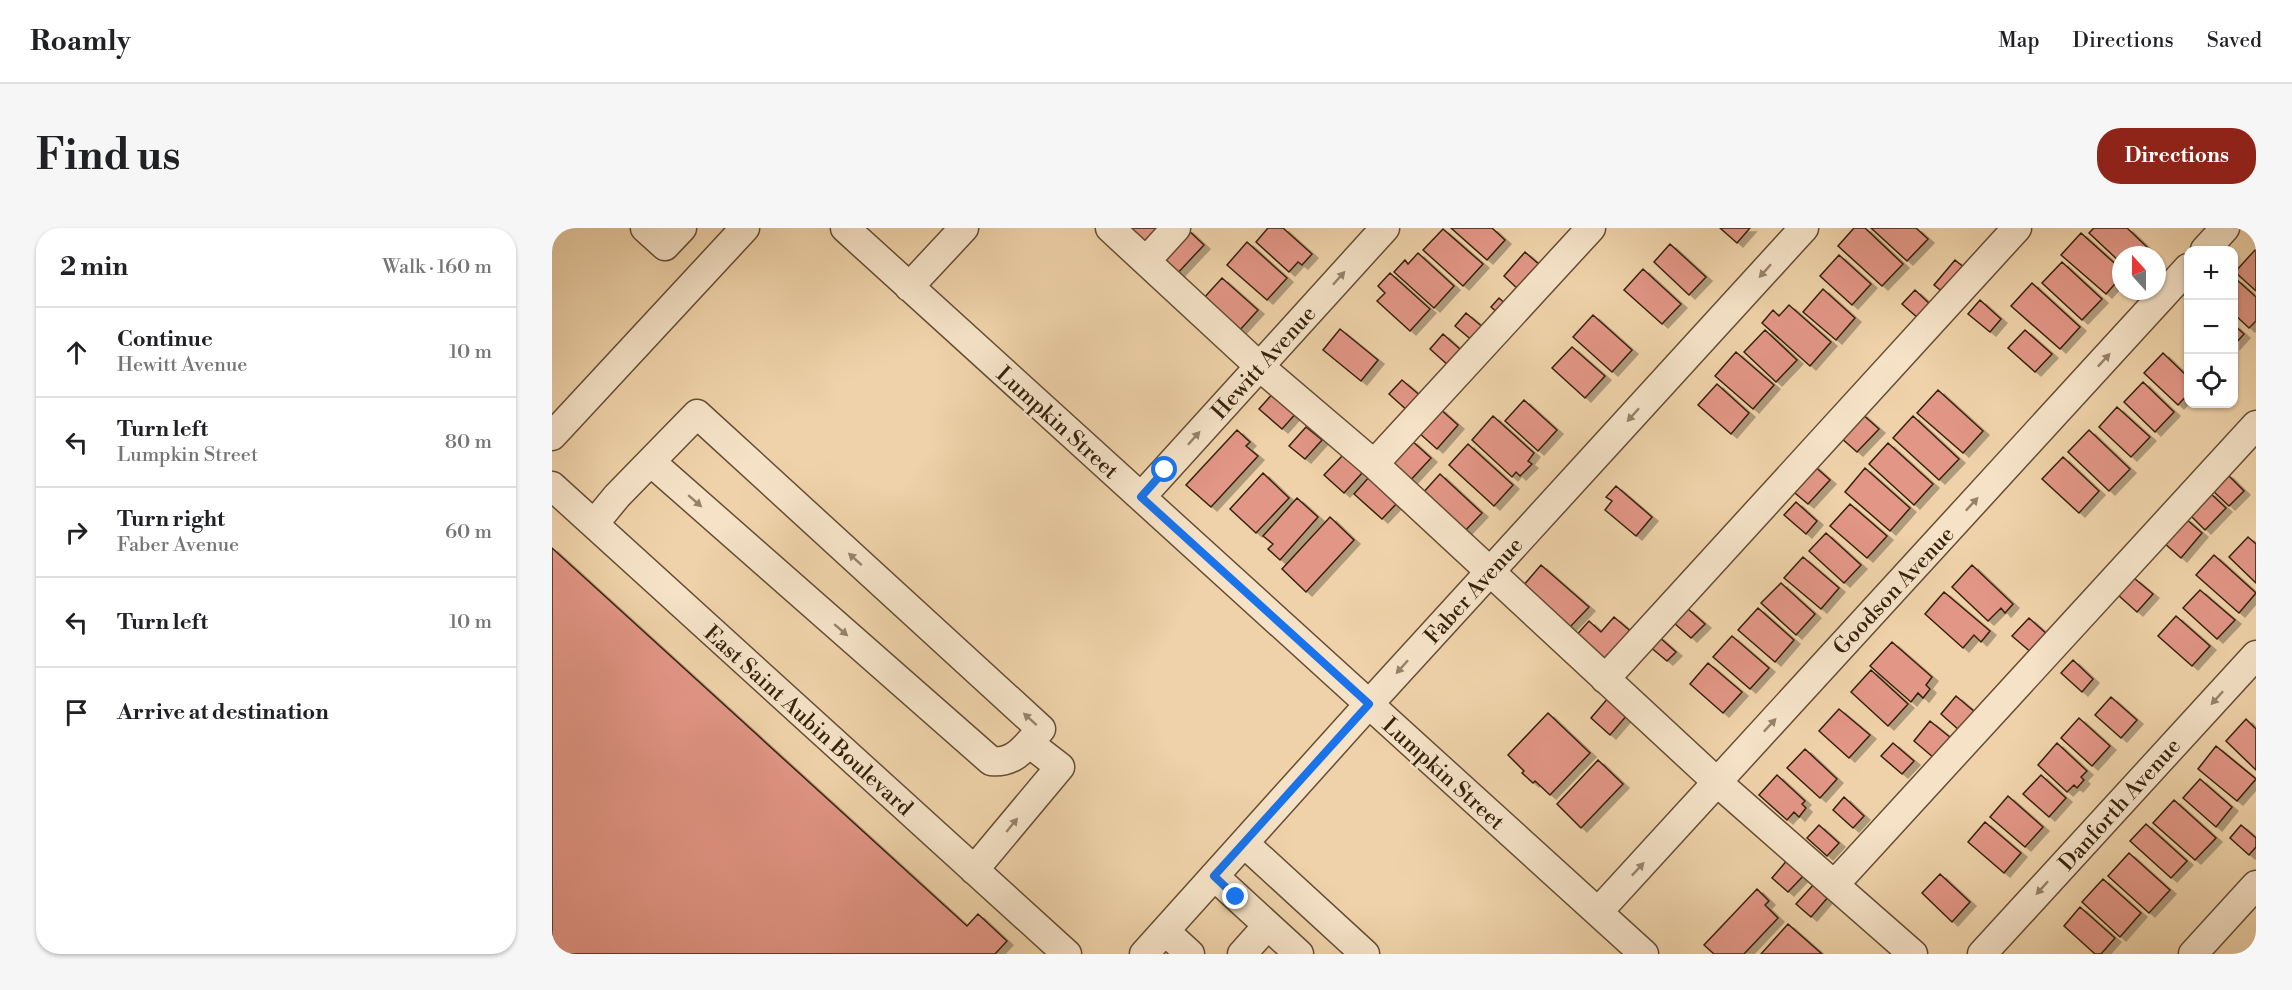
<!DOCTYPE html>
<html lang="en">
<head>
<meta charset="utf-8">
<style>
	:root { --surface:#fff; --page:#f6f6f6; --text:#202124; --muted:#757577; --line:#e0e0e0; --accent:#8f2418 }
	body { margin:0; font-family:"Libre Bodoni",serif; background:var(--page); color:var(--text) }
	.controls { position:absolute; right:18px; top:18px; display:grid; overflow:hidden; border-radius:12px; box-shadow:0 2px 4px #0004 }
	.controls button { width:54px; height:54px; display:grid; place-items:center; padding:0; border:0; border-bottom:2px solid var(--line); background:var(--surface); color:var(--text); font:30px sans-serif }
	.compass { position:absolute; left:1560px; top:18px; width:54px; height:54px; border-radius:50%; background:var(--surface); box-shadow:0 2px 4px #0004; rotate:339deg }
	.stop { position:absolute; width:18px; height:18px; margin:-14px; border:4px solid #1a73e8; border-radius:50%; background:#fff }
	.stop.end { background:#1a73e8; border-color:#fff; box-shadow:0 2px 6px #0008 }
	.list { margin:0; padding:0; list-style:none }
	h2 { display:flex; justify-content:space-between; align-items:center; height:78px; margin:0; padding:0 24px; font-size:26px }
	h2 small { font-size:20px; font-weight:400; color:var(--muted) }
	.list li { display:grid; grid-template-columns:39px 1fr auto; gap:18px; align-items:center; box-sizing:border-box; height:90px; padding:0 24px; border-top:2px solid var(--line) }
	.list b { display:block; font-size:22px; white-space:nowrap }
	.list p { margin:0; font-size:20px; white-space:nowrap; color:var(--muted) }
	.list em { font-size:20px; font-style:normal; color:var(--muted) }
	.icon { flex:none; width:33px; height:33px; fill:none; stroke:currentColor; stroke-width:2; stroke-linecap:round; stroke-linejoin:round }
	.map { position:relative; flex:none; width:1704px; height:726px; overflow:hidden; border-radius:24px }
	header { display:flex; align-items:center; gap:36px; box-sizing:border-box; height:84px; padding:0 30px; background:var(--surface); border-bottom:2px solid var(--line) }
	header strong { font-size:28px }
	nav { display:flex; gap:33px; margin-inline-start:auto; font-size:21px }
	.intro { display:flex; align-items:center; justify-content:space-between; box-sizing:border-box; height:144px; padding:0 36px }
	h1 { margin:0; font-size:42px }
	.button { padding:15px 27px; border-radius:24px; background:var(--accent); color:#fff; font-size:21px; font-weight:700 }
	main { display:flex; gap:36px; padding:0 36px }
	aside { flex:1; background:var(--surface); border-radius:24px; box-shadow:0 2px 4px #0004 }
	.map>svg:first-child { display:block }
	.building { fill:#e29686; stroke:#37220d; stroke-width:1.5; filter:url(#shadow) }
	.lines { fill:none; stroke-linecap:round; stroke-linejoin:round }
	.minor-casing { stroke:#654e34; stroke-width:31 }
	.minor { stroke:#f5e2c7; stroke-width:28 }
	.oneway { fill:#96826a }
	.route { stroke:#1a73e8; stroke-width:8 }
	.labels { text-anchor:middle; stroke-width:4.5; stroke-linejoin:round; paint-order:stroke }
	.street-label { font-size:22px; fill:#37220d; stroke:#f5e2c7 }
</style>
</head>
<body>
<header>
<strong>Roamly</strong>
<nav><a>Map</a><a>Directions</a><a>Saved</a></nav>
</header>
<div class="intro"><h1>Find us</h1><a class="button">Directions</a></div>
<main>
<aside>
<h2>2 min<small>Walk · 160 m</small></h2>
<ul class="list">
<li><svg class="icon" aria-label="ahead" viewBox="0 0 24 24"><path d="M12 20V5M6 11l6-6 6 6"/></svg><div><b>Continue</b><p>Hewitt Avenue</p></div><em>10 m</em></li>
<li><svg class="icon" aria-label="left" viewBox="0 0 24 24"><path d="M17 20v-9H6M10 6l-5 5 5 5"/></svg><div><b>Turn left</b><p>Lumpkin Street</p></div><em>80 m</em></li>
<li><svg class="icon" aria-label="right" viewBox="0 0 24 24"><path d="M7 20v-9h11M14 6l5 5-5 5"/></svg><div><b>Turn right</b><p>Faber Avenue</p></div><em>60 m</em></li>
<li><svg class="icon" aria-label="left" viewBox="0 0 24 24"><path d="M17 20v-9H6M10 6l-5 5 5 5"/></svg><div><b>Turn left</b></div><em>10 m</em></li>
<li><svg class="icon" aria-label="arrive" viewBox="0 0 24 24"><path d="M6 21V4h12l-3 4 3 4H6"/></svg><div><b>Arrive at destination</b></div></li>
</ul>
</aside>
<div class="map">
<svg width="1704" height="726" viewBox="0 0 1704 726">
	<defs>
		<filter id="shadow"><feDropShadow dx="6" dy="4" stdDeviation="0" flood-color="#0004"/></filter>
	</defs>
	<rect width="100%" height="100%" fill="#efd2a9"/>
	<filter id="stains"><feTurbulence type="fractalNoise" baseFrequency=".00333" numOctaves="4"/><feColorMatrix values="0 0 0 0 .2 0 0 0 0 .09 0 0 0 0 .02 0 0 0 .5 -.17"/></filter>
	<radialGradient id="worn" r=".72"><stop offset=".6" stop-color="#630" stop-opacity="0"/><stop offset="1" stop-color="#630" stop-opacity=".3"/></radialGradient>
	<!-- building -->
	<path class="building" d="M577 0H608L594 16Z
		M716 0H731L760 26 750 37 746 34 737 44 704 14Z
		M899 0H940L953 12 935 32Z
		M1168 0H1198L1185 15Z
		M1302 0H1313L1351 36 1330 58 1286 18Z
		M1319 0H1364L1376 11 1355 33Z
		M1542 0H1575L1595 19 1588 27H1569V35L1537 5Z
		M635 1 652 17 623 48 606 32Z
		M891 1 931 36 911 58 871 22Z
		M1529 5 1569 41V49L1554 66 1509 27Z
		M695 14 735 50 715 72 675 37Z
		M1118 16 1154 49 1137 67 1102 34Z
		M1703 22 1704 23V63L1683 44Z
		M973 24 990 39 968 63 952 48Z
		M866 25 902 58 882 80 842 44 853 32 856 36Z
		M1287 27 1319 56 1300 77 1268 48Z
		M1403 32 1414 41 1393 66 1382 57Z
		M1510 34 1550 71 1530 92 1490 55Z
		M1091 41 1129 76 1110 96 1072 62Z
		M838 45 878 81 858 103 825 73 833 65 826 58Z
		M670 50 706 82 687 103 651 71Z
		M1684 51 1704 69V93L1697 100 1682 86V55Z
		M1480 55 1528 99 1508 121 1459 78Z
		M1271 61 1303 90 1284 112 1251 84Z
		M1363 62 1379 77 1367 91 1350 76Z
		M947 70 955 77 947 86 939 79Z
		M1428 72 1449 91 1438 104 1416 86Z
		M1237 77 1279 114 1258 138 1210 95 1221 82 1227 88Z
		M914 85 933 101 922 114 903 98Z
		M1041 87 1080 122 1060 144 1021 109Z
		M1682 97 1692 106 1682 117Z
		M788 101 826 132 809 153 771 122Z
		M1213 102 1245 132 1224 154 1192 124Z
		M1473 102 1500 126 1483 144 1456 120Z
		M891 106 910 123 897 138 878 121Z
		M1020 119 1053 148 1033 170 1000 140Z
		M1184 124 1222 157 1201 181 1163 148Z
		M1611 125 1636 149V166L1626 177 1592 145Z
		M850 152 871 170 858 185 837 166Z
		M1591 154 1622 184 1603 204 1572 174Z
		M1165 156 1197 185 1179 206 1146 177Z
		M1386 162 1431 203 1411 225 1365 185Z
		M723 163 746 183 730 201 707 181Z
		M972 172 1005 202 986 223 953 193Z
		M1565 179 1598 209 1579 229 1547 199Z
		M887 180 906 197 885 221 866 204Z
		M1309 185 1327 201 1305 224 1288 209Z
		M941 188 982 225 976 233 980 236 968 248 964 244 960 249 920 212Z
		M1361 188 1407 231 1387 252 1341 210Z
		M754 199 770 212 753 231 737 218Z
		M685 202 698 214 694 218 706 228 659 279 634 257Z
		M1537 202 1578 241 1557 263 1516 224Z
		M859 212 879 230 856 255 836 237Z
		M1336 215 1381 256 1362 277 1317 236Z
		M916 216 961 257 942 278 897 237Z
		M791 227 811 244 792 265 772 247Z
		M1511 229 1547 263 1527 285 1490 251Z
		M1259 235 1278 252 1256 276 1237 260Z
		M1313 240 1358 280 1338 303 1293 264Z
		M711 245 737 270 704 305 678 281Z
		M888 246 930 285 911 305 869 267Z
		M1675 246 1692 263 1677 278 1660 262Z
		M818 248 846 274 830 291 802 266Z
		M1064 258 1100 289 1084 308 1053 282 1060 273 1054 269Z
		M1657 264 1674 280 1653 302 1637 286Z
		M745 270 766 289 728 332 716 321 721 316 711 308Z
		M1244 274 1265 293 1254 306 1232 287Z
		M1298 276 1335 308 1315 330 1278 298Z
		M778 289 802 312 754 364 730 341Z
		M1633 290 1650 305 1629 330 1611 314Z
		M1274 305 1309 337 1292 355 1257 323Z
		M1696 309 1704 316V355L1677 329Z
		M0 320 415 698 426 686 455 713 443 726H0Z
		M1662 327 1704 365 1687 385 1644 347Z
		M1251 329 1287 360 1269 381 1232 350Z
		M989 337 1037 379 1018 399 971 358Z
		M1420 337 1461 376 1453 385 1449 380 1436 393 1400 359Z
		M1582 350 1601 366 1585 384 1566 367Z
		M1229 355 1263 386 1244 407 1209 375Z
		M1648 362 1683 392 1665 411 1631 380Z
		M1392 364 1438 403 1429 414 1422 407 1411 420 1373 386Z
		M1135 380 1153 396 1139 410 1122 395Z
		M1206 380 1242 412 1223 434 1186 402Z
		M1624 388 1658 418 1640 438 1606 408Z
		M1062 389 1083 407 1056 438 1022 410 1037 393 1049 404Z
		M1477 390 1497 408 1481 426 1460 408Z
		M1106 408 1124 424 1115 433 1097 418Z
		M1180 408 1217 440 1198 461 1161 429Z
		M1340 414 1380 449 1374 457 1378 461 1371 470 1366 465 1359 474 1318 438Z
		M1521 432 1541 451 1530 464 1509 445Z
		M1156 435 1190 464 1171 485 1138 456Z
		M1319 442 1356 476 1336 498 1299 464Z
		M1404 468 1424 485 1408 503 1389 486Z
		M1057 469 1076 486 1058 507 1039 490Z
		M1559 469 1585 492 1569 510 1543 487Z
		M1287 481 1318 507 1297 530 1267 503Z
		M996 485 1038 525 998 567 983 553 981 555 970 545 972 543 956 527Z
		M1527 490 1558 518 1540 538 1509 510Z
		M1694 491 1704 501V542L1674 513Z
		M1378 493 1399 510 1382 530 1362 513Z
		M1341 515 1362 533 1350 546 1329 528Z
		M1505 515 1535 543 1529 549 1532 552 1525 560 1522 557 1515 564 1486 537Z
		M1664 518 1704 551 1685 573 1646 541Z
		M1253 521 1285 551 1268 570 1235 540Z
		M1046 532 1071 556 1029 600 1005 576Z
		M1225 547 1253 573 1250 576 1254 580 1247 589 1242 584 1235 592 1207 567Z
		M1489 547 1514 570 1497 589 1471 566Z
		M1648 551 1680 579 1664 599 1631 570Z
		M1456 568 1491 599 1473 619 1438 589Z
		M1292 569 1312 588 1301 600 1281 582Z
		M1622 572 1664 610 1643 632 1601 595Z
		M1433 594 1469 625 1452 645 1416 614Z
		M1594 596 1635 633 1619 650 1578 613Z
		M1267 597 1287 615 1275 628 1255 610Z
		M1689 597 1704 610V619L1697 627 1678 610Z
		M1577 625 1618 662 1597 685 1556 648Z
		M1237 630 1254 645 1236 664 1220 650Z
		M1388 646 1418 674 1400 694 1370 665Z
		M1551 651 1589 685 1568 709 1530 674Z
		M1262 656 1277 668 1259 689 1244 676Z
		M1205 661 1217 673 1213 677 1226 690 1192 726H1162L1152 717Z
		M1528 679 1563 710 1549 726H1543L1512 698Z
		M1236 696 1270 726H1209Z"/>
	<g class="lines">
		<defs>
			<path id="minor" d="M93 0 113 18 130 0
				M293 0 1092 726
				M558 0 707 138 822 236 1165 554 1361 726
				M1653 22 1673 0
				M594 33 624 0
				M357 59 412 0
				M0 208 193 0
				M822 236 1039 0
				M0 258 515 726
				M589 269 833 0
				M42 296 65 268 145 186 489 501C474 518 463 536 439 533L99 234
				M1053 451 1465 0
				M692 615 813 726
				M422 642 508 539 477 515
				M662 648 747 726
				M1282 657 1704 197
				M1046 684 1636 40
				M613 703 638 726
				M592 726 817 476 1252 0
				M690 726 715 698
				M1430 726 1704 427
				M1641 726 1704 657"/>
		</defs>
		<!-- minor casing -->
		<use href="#minor" class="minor-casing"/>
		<!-- minor -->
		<use href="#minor" class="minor"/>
	</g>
	<!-- one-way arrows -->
	<defs><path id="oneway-solid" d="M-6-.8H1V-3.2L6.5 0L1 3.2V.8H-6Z" transform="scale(1.5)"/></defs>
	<g class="oneway">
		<use href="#oneway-solid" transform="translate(1213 43) rotate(132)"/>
		<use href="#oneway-solid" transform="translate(787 50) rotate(-48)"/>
		<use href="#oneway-solid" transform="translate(1552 132) rotate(-47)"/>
		<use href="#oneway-solid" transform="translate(1081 187) rotate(132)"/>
		<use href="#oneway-solid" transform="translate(642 210) rotate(-48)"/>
		<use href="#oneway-solid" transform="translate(143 273) rotate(41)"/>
		<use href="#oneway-solid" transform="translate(1420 276) rotate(-47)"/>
		<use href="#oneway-solid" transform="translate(303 331) rotate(-138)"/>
		<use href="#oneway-solid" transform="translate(289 402) rotate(41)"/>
		<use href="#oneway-solid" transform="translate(850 439) rotate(132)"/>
		<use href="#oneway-solid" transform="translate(1665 470) rotate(132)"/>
		<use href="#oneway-solid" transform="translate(478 491) rotate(-138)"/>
		<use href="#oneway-solid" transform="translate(1218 497) rotate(-47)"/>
		<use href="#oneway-solid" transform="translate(460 597) rotate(-51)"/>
		<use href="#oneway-solid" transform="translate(1086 641) rotate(-47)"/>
		<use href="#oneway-solid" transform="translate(1490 660) rotate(132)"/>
	</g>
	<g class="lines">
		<!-- route -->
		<path class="route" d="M613 242 589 269 817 476 662 648 684 669"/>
	</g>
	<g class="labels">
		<!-- street labels -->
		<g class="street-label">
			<text transform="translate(711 134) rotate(-48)" y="8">Hewitt Avenue</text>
			<text transform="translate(506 194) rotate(42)" y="8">Lumpkin Street</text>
			<text transform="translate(921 362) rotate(-48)" y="8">Faber Avenue</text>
			<text transform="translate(1341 362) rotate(-47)" y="8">Goodson Avenue</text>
			<text transform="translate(257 492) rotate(42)" y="8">East Saint Aubin Boulevard</text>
			<text transform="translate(892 545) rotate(42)" y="8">Lumpkin Street</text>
			<text transform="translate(1567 576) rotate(-48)" y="8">Danforth Avenue</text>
		</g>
	</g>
	<rect width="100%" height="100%" filter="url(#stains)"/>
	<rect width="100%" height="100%" fill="url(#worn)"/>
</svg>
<div class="controls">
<button>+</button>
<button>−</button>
<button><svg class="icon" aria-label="locate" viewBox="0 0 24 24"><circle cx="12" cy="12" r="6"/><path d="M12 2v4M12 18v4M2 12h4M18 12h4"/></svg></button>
</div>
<svg class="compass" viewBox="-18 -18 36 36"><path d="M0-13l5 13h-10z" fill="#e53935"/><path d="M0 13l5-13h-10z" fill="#757577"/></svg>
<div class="stop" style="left:613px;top:242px"></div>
<div class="stop end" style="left:684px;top:669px"></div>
</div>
</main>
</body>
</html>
